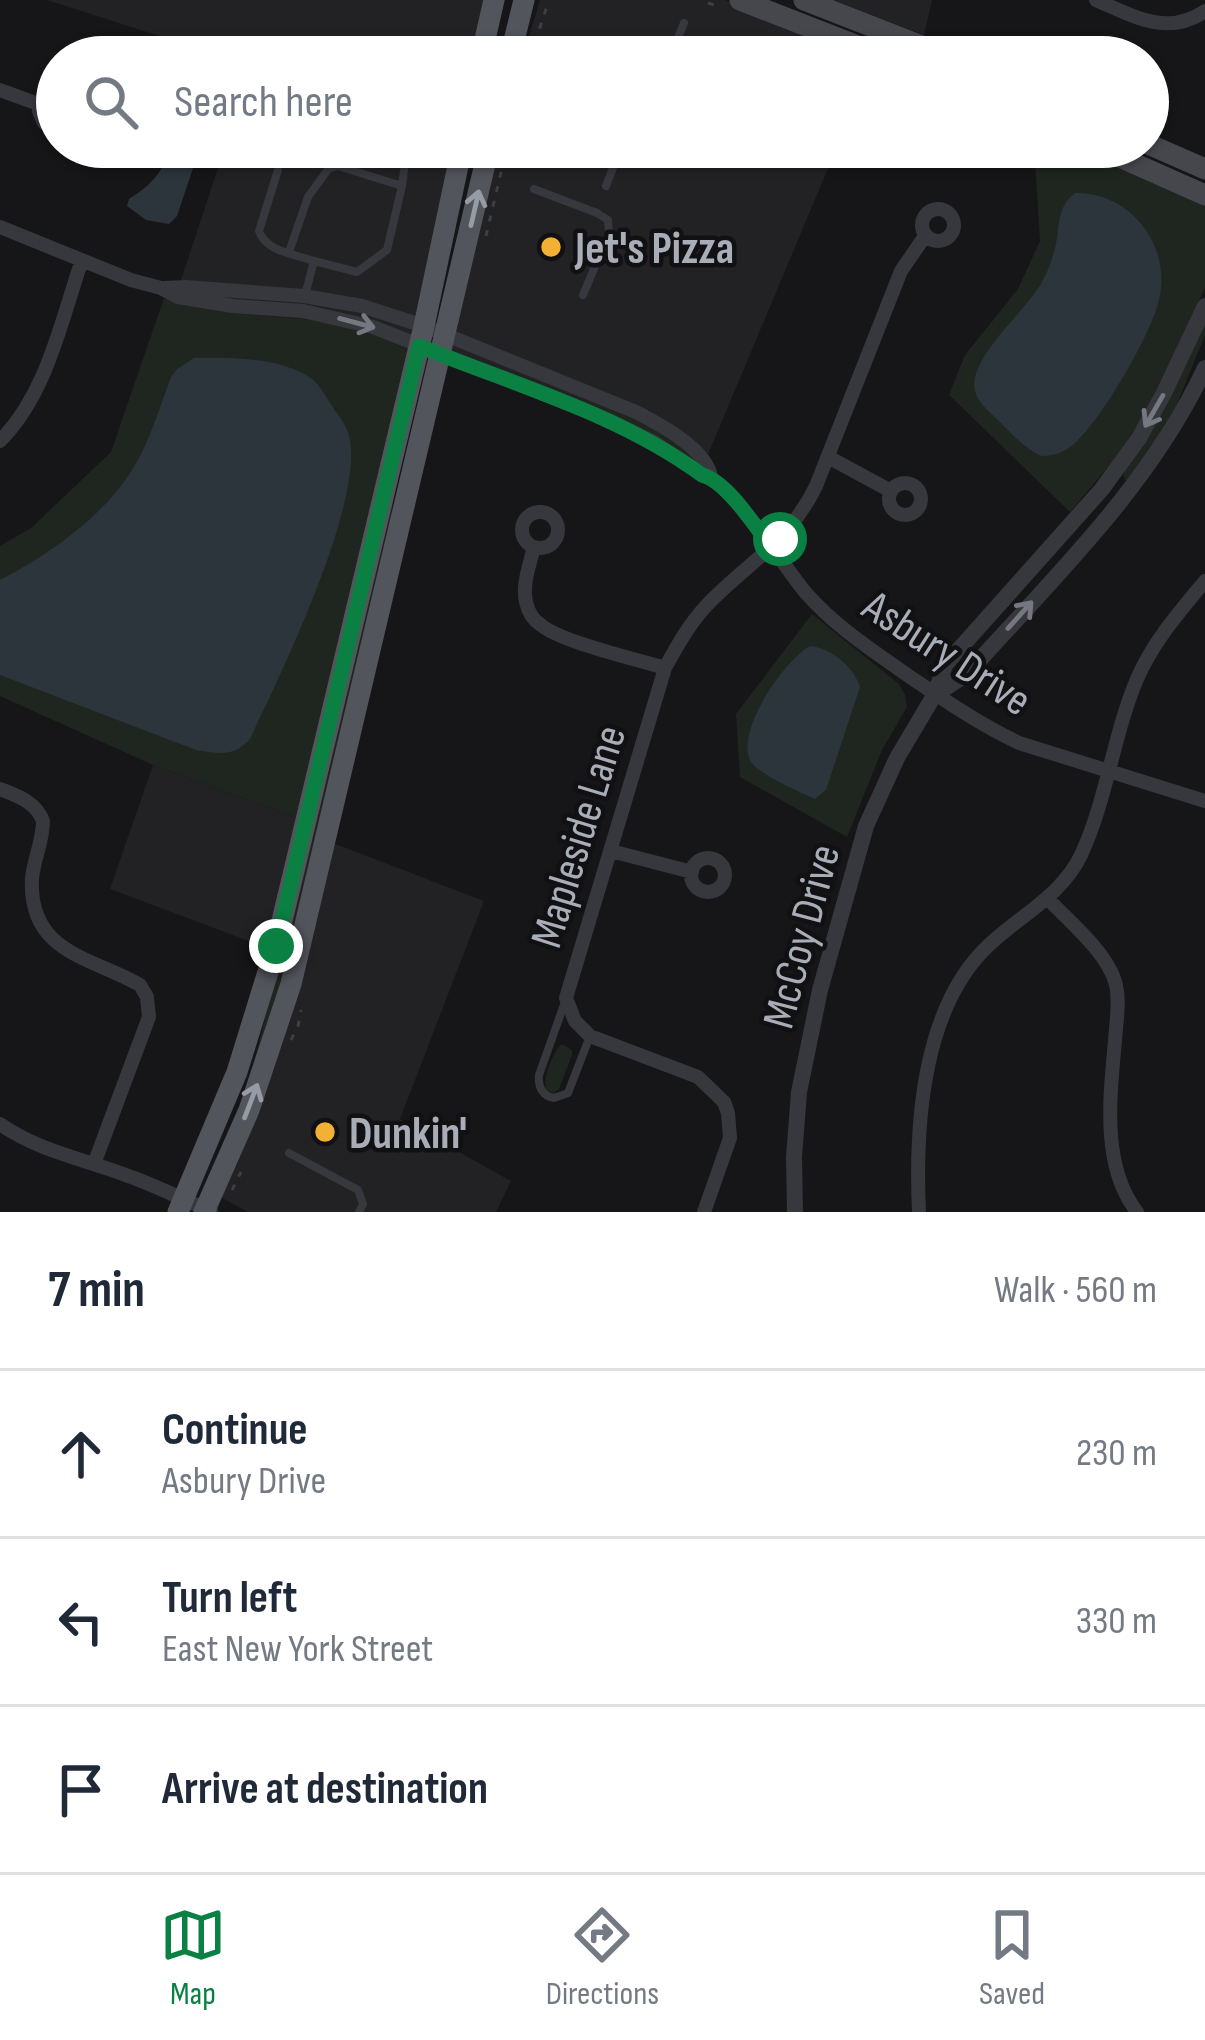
<!DOCTYPE html>
<html lang="en">
<head>
<meta charset="utf-8">
<style>
	:root { --surface:#fff; --page:#f6f6f7; --text:#1f2937; --muted:#747a83; --line:#e0e1e3; --accent:#0b8043 }
	body { margin:0; font-family:"Sofia Sans Condensed",sans-serif; background:var(--page); color:var(--text) }
	.stop { position:absolute; width:36px; height:36px; margin:-27px; border:9px solid #0b8043; border-radius:50%; background:#fff }
	.stop.end { background:#0b8043; border-color:#fff; box-shadow:0 3px 12px #0008 }
	.list { margin:0; padding:0; list-style:none }
	h2 { display:flex; justify-content:space-between; align-items:center; height:156px; margin:0; padding:0 48px; font-size:51px }
	h2 small { font-size:39px; font-weight:400; color:var(--muted) }
	.list li { display:grid; grid-template-columns:78px 1fr auto; gap:36px; align-items:center; box-sizing:border-box; height:168px; padding:0 48px; border-top:3px solid var(--line) }
	.list b { display:block; font-size:45px; white-space:nowrap }
	.list p { margin:0; font-size:39px; white-space:nowrap; color:var(--muted) }
	.list em { font-size:39px; font-style:normal; color:var(--muted) }
	.icon { flex:none; width:66px; height:66px; fill:none; stroke:currentColor; stroke-width:2; stroke-linecap:round; stroke-linejoin:round }
	.map { position:relative; flex:none; width:1205px; height:1212px; overflow:hidden }
	.search { position:absolute; background:var(--surface); box-shadow:0 3px 9px #0004; left:36px; right:36px; top:36px; height:132px; display:flex; align-items:center; gap:30px; box-sizing:border-box; padding:0 42px; border-radius:66px; color:var(--muted); font-size:45px }
	.sheet { height:660px; background:var(--surface) }
	nav { display:flex; justify-content:space-around; align-items:center; box-sizing:border-box; height:168px; border-top:3px solid var(--line); background:var(--surface); font-size:33px; color:var(--muted) }
	nav a { display:grid; justify-items:center; gap:6px }
	nav .on { color:var(--accent) }
	.map>svg:first-child { display:block }
	.built { fill:#222225 }
	.green { fill:#1e261f }
	.water { fill:#2c353c }
	.lines { fill:none; stroke-linecap:round; stroke-linejoin:round }
	.path { stroke:#3d3f44; stroke-width:3; stroke-dasharray:6 9; stroke-linecap:butt }
	.service { stroke:#37383d; stroke-width:8 }
	.minor { stroke:#37383d; stroke-width:14 }
	.tertiary { stroke:#37383d; stroke-width:16 }
	.secondary { stroke:#45474d; stroke-width:21 }
	.primary { stroke:#53555c; stroke-width:21 }
	.oneway { stroke:#979ba6 }
	.oneway2 { stroke:#757881 }
	.route { stroke:#0b8043; stroke-width:15 }
	.poi-dot { fill:#f2b134; stroke:#111113; stroke-width:4.5 }
	.labels { text-anchor:middle; stroke-width:9; stroke-linejoin:round; paint-order:stroke }
	.poi-label { font-size:45px; font-weight:bold; fill:#a8adb8; stroke:#111113; text-anchor:start }
	.street-label { font-size:45px; fill:#a8adb8; stroke:#111113 }
</style>
</head>
<body>
<div class="map">
<svg width="1205" height="1212" viewBox="0 0 1205 1212">
	<rect width="100%" height="100%" fill="#161618"/>
	<!-- built -->
	<path class="built" d="M47 0H485L472 57H225Z
		M540 0H725L871 57H523Z
		M833 0H932L924 35Z
		M225 147H452L408 352 384 336 323 321 245 314 174 301Z
		M499 147H837L701 471 450 351Z
		M153 765 298 818 267 948 110 889Z
		M333 843 484 901 400 1119 511 1181 496 1212H248L215 1194Z"/>
	<!-- green -->
	<path class="green" d="M1034 147H1080L1205 201V288L1156 393 1136 427 1118 455 1070 512 949 395 965 355 1018 289 1040 241Z
		M164 298 245 314 323 321 384 336 408 352 298 818 153 765 0 696V546L31 528 111 452Z
		M1205 323V335L1171 419 1128 480H1125L1123 474Z
		M587 398C639 415 668 435 708 471L584 406 583 401Z
		M396 483 386 550 277 1000 253 1067Z
		M812 614 899 684 905 695 907 707 882 750 847 837 740 777 736 714Z
		M562 1044 572 1050V1055L559 1089 554 1093 546 1090C543 1078 552 1053 562 1044Z"/>
	<!-- water -->
	<path class="water" d="M170 147H200L177 216 169 224 146 220 127 206 129 199C150 186 164 172 170 147Z
		M1075 193C1131 192 1172 246 1159 300 1151 335 1101 420 1075 443 1065 452 1055 456 1041 456 1024 448 1011 433 998 420 990 412 977 402 975 391 967 358 1029 309 1043 280 1049 269 1053 257 1056 244 1060 225 1057 206 1075 193Z
		M194 358C229 357 282 357 312 379 321 386 327 399 334 409 339 416 345 424 348 432 369 494 279 678 250 739 234 757 219 754 196 750L0 675V580C50 554 106 515 135 465 151 438 160 406 171 377L177 369Z
		M810 646C831 648 854 667 860 687L826 790 815 799C800 792 757 774 750 760 736 729 785 660 810 646Z"/>
	<g class="lines">
		<!-- path -->
		<path class="path" d="M708 3 714 5
			M530 57 549 0
			M486 236 507 147
			M291 1040 298 1026 301 1010
			M232 1190 241 1172"/>
		<!-- service -->
		<path class="service" d="M674 47 684 23
			M647 57 648 53
			M278 170 259 231C266 252 295 254 314 261
			M606 186 621 147
			M534 189 597 213 608 220 609 233 583 295
			M289 252 308 197 329 168 338 166 402 186
			M304 299 314 261 357 272 387 250 402 186 407 147
			M566 999 539 1075C538 1087 542 1096 554 1098L568 1093 590 1036
			M289 1153 358 1190 363 1204 359 1212"/>
		<!-- minor -->
		<path class="minor" d="M1096 0C1133 16 1168 37 1205 11
			M0 90 41 105
			M41 105 39 111 44 123 57 127
			M41 105 49 96 57 95
			M922 225a16 16 0 1 1 32 0a16 16 0 1 1-32 0Z
			M0 227 131 280 161 288 178 297 233 306 303 311 373 327 611 421 654 442 702 475C731 482 784 567 806 593 833 624 866 646 900 670 938 696 977 723 1019 743L1205 801
			M165 288 185 287 304 296 362 306 424 326 636 412C659 424 707 449 711 477
			M0 441C47 394 61 321 82 260
			M828 457 891 491
			M889 499a16 16 0 1 1 32 0a16 16 0 1 1-32 0Z
			M522 530a18 18 0 1 1 36 0a18 18 0 1 1-36 0Z
			M534 547C530 564 522 584 526 602 528 611 533 620 541 625 561 642 636 659 665 668
			M0 789C18 796 36 802 43 821 43 841 34 859 32 878 28 953 91 957 140 985L147 997 149 1017 94 1164
			M611 851 692 872
			M691 875a17 17 0 1 1 34 0a17 17 0 1 1-34 0Z
			M1047 898C1069 921 1109 954 1116 985 1120 1003 1116 1023 1115 1041 1110 1096 1101 1166 1137 1212
			M0 1124C39 1151 80 1158 123 1174 153 1184 181 1199 211 1211
			M704 1212 730 1138 728 1113 724 1102 698 1077 590 1036 575 1021 566 998 665 668C677 646 689 624 707 605 749 561 787 545 816 486L901 271 925 236
			M919 1212C915 1126 922 1006 990 944 1021 915 1062 895 1081 855 1107 799 1113 736 1137 679 1153 642 1179 612 1205 581"/>
		<!-- tertiary -->
		<path class="tertiary" d="M936 694 967 674C1053 578 1150 486 1205 368
			M795 1212 794 1157 799 1092 820 990 866 826 897 758 935 694 945 665 1102 489 1139 438 1164 393 1205 306"/>
		<!-- secondary -->
		<path class="secondary" d="M740 0 886 57
			M804 0 950 57
			M1148 144 1205 169
			M1097 147 1205 195"/>
		<!-- primary -->
		<path class="primary" d="M481 57 494 0
			M510 57 524 0
			M178 1212 237 1072 276 946 424 326 462 147
			M204 1212 249 1110 291 984 489 147"/>
	</g>
	<!-- one-way arrows -->
	<defs><path id="oneway-shaft" d="M-6 0H5M1.5-3L5.5 0L1.5 3" fill="none" stroke-width="1.6" stroke-linecap="round" stroke-linejoin="round" transform="scale(3)"/></defs>
	<g class="oneway">
		<use href="#oneway-shaft" transform="translate(475 208) rotate(-77)"/>
		<use href="#oneway-shaft" transform="translate(251 1101) rotate(-69)"/>
	</g>
	<g class="oneway2">
		<use href="#oneway-shaft" transform="translate(357 323) rotate(15)"/>
		<use href="#oneway-shaft" transform="translate(1154 411) rotate(120)"/>
		<use href="#oneway-shaft" transform="translate(1020 615) rotate(-48)"/>
	</g>
	<g class="lines">
		<!-- route -->
		<path class="route" d="M276 946 419 346C515 385 619 414 702 475 728 482 755 527 772 548L780 539"/>
	</g>
	<!-- markers -->
	<g class="poi-dot">
		<circle cx="551" cy="247" r="12"/>
		<circle cx="325" cy="1132" r="12"/>
	</g>
	<g class="labels">
		<!-- poi labels -->
		<g class="poi-label">
			<text x="575" y="263">Jet's Pizza</text>
			<text x="349" y="1148">Dunkin'</text>
		</g>
		<!-- street labels -->
		<g class="street-label">
			<text transform="translate(948 652) rotate(33)" y="16">Asbury Drive</text>
			<text transform="translate(577 836) rotate(-73)" y="16">Mapleside Lane</text>
			<text transform="translate(800 936) rotate(-75)" y="16">McCoy Drive</text>
		</g>
	</g>
</svg>
<div class="stop" style="left:780px;top:539px"></div>
<div class="stop end" style="left:276px;top:946px"></div>
<div class="search"><svg class="icon" aria-label="search" viewBox="0 0 24 24"><circle cx="10" cy="10" r="6"/><path d="M15 15l6 6"/></svg>Search here</div>
</div>
<section class="sheet">
<h2>7 min<small>Walk · 560 m</small></h2>
<ul class="list">
<li><svg class="icon" aria-label="ahead" viewBox="0 0 24 24"><path d="M12 20V5M6 11l6-6 6 6"/></svg><div><b>Continue</b><p>Asbury Drive</p></div><em>230 m</em></li>
<li><svg class="icon" aria-label="left" viewBox="0 0 24 24"><path d="M17 20v-9H6M10 6l-5 5 5 5"/></svg><div><b>Turn left</b><p>East New York Street</p></div><em>330 m</em></li>
<li><svg class="icon" aria-label="arrive" viewBox="0 0 24 24"><path d="M6 21V4h12l-3 4 3 4H6"/></svg><div><b>Arrive at destination</b></div></li>
</ul>
</section>
<nav>
<a class="on"><svg class="icon" aria-label="map" viewBox="0 0 24 24"><path d="M3 6l6-2 6 2 6-2v14l-6 2-6-2-6 2zM9 4v14M15 6v14"/></svg>Map</a>
<a><svg class="icon" aria-label="directions" viewBox="0 0 24 24"><path d="M12 3l9 9-9 9-9-9zM9 14v-3h6M13 9l2 2-2 2"/></svg>Directions</a>
<a><svg class="icon" aria-label="saved" viewBox="0 0 24 24"><path d="M7 4h10v16l-5-4-5 4z"/></svg>Saved</a>
</nav>
</body>
</html>
